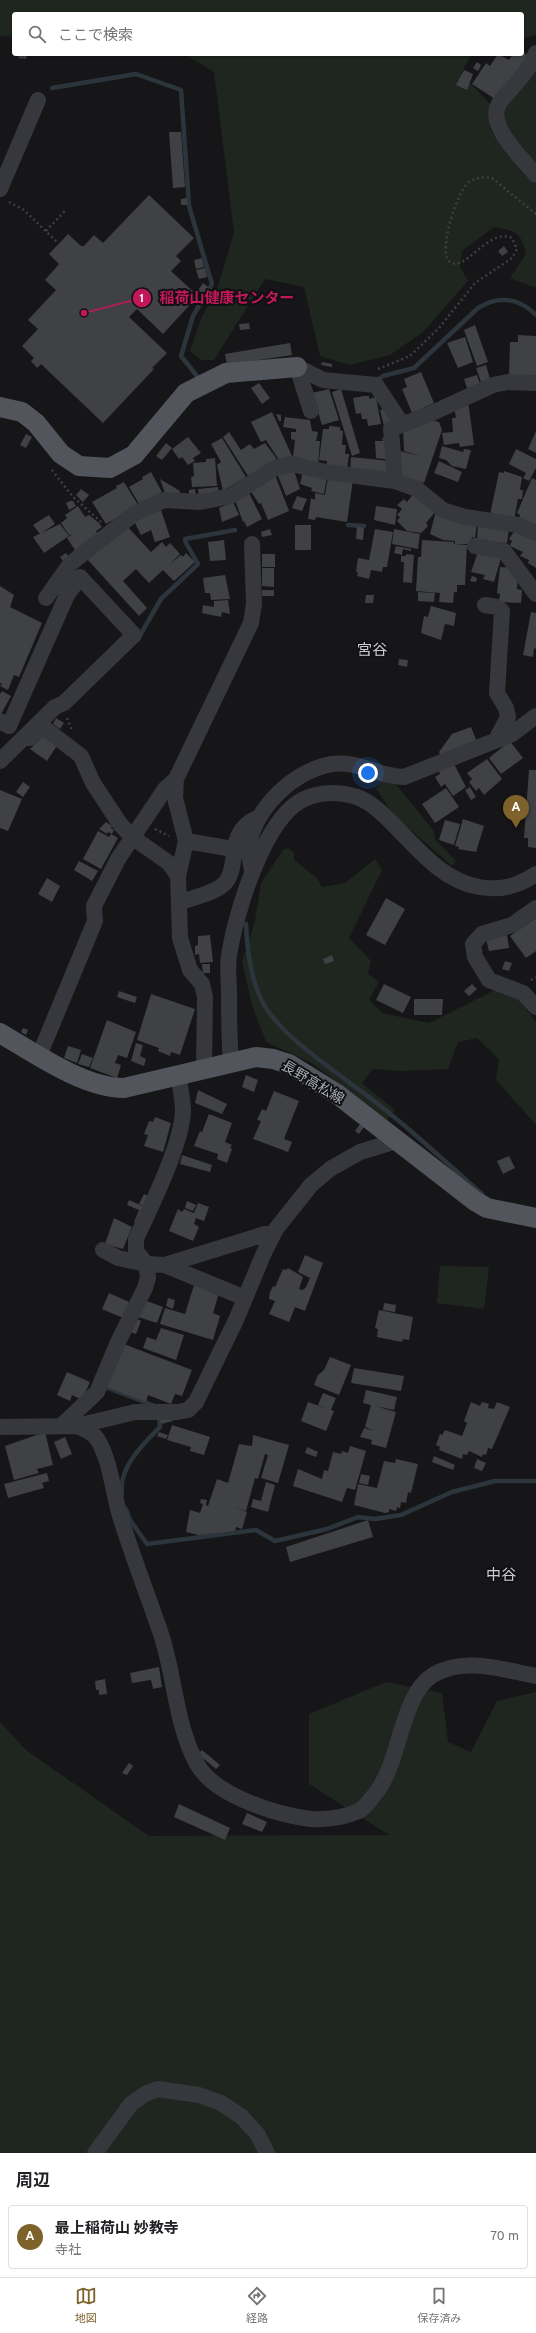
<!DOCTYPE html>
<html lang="ja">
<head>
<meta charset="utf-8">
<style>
	:root { --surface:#fff; --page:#f2f2f2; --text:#202124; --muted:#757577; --line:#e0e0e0; --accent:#7e622b }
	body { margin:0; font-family:Overpass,"Noto Sans JP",sans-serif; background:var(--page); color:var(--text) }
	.you { position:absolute; left:368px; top:773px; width:14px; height:14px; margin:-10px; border:3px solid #fff; border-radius:50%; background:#1a73e8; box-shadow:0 0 0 6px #1a73e833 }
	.badge { display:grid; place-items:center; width:26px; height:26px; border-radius:50%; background:var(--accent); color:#fff; font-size:13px; font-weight:700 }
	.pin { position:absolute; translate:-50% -33px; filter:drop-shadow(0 1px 2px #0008) }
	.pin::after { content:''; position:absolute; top:21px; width:14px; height:12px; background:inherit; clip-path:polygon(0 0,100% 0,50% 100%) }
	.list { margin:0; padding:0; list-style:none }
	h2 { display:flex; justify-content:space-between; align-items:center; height:52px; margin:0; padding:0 16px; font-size:17px }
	h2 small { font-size:13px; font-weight:400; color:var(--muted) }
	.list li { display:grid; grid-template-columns:26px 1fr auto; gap:12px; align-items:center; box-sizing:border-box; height:64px; margin:0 8px 8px; padding:0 8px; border:1px solid var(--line); border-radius:4px }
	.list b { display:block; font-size:15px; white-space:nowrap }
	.list p { margin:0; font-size:13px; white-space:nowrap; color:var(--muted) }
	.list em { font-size:13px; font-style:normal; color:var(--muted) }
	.icon { flex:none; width:22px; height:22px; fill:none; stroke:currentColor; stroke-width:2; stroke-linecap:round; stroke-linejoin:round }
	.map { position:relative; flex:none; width:536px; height:2153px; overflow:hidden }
	.search { position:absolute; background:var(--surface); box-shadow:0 1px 3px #0004; left:12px; right:12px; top:12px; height:44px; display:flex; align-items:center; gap:10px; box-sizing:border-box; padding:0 14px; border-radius:4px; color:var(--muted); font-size:15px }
	.sheet { height:124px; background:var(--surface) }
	nav { display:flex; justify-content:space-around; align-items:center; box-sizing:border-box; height:56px; border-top:1px solid var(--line); background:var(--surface); font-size:11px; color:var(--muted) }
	nav a { display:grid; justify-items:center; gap:2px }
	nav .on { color:var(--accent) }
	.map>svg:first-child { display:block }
	.green { fill:#1e261f }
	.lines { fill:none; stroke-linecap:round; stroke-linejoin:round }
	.stream { stroke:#2c353c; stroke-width:4.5 }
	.building { fill:#404145 }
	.path { stroke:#3d3f44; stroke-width:2.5; stroke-dasharray:2 3; stroke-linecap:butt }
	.minor { stroke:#37383d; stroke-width:16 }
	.major { stroke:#53555c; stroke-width:20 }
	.labels { text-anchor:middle; stroke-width:4; stroke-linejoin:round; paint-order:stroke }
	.street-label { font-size:14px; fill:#a8adb8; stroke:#111113 }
	.neighbourhood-label { font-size:15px; fill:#c9ccd4; stroke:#111113 }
	.leader { fill:none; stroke:#c2185b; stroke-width:1.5 }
	.callout-dot { fill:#c2185b; stroke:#111113; stroke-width:1.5 }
	.mark-label { font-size:12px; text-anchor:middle; font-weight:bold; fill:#fff }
	.callout-label { font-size:15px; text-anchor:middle; font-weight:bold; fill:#c2185b; stroke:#111113; stroke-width:4; stroke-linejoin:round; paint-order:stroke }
</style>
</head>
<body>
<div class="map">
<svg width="536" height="2153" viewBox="0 0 536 2153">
	<rect width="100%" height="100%" fill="#161618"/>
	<!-- green -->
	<path class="green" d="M0 0H536V35L522 38V14H14V37L0 36Z
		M185 54H472L461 73 490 104 491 131 536 185V288L510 278 526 254C521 231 515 231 494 227L462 251 460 267 468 281 423 332 390 355 349 365 320 356 304 287 265 279 214 360H201L190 351 200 321 218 286 234 233 214 72Z
		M536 70V167C525 154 494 125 503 107 509 95 527 80 536 70Z
		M389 781 395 783 434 831 435 839 456 861 452 866 395 816 376 789 381 782Z
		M288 848 294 853V860L317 878 322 887 345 883 375 859 382 870 349 938 371 961 368 974 379 982 369 1000 382 1013 429 1023 497 989 518 998 536 1022V1125L496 1080 499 1059 477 1038 458 1042 448 1069 400 1071 373 1069 362 1083 395 1110 387 1120 312 1063 266 1042 252 1005 242 962 255 921 261 883 283 850Z
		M440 1266 489 1267 484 1309 437 1303Z
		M386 1682 442 1693 448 1742 471 1752 497 1701 536 1692V2153H0V1722L26 1750 149 1836 389 1835 309 1784V1714Z"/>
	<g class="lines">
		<!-- stream -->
		<path class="stream" d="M52 88 136 74 181 90 189 206 212 284 193 316 181 356 197 376
			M377 380 383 376 414 368 478 308C499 295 519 298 536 315
			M348 525 364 526
			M139 637 161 599 198 564 186 543 185 539 235 530
			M246 924C247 950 250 979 263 1003 283 1040 349 1080 383 1108 417 1135 449 1165 482 1194
			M108 1388 155 1406
			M122 1494C118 1468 143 1444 160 1427L159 1415
			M126 1509 130 1520 147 1544 256 1530 275 1541 327 1529 358 1517 375 1519 401 1515 452 1492 495 1481H536"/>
	</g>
	<!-- building -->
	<path class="building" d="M522 52 529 56 495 99 472 84 486 63 490 66 498 54 509 60 513 54H522Z
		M19 54H27L26 59 18 58Z
		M477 62 481 65 478 71 473 68Z
		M464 70 473 74 467 90 456 85Z
		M169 132H181L185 187 173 188Z
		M149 195 194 238 176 256 181 261 171 271 198 296 163 334 137 309 129 317 167 353 152 368 154 369 103 423 41 364 37 368 31 361 34 358 22 346 38 329 28 320 56 290 45 280 59 264 49 254 68 234 81 246H84L94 235 103 243Z
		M187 198V205H181V199Z
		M504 246 508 252 502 256 498 251Z
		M202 258 204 267 196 269 194 260Z
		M205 268 207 277 199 279 196 270Z
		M203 283 208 287 203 296 197 292Z
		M249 323 250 329 240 330 239 324Z
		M475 325 488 362 477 366 464 330Z
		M518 335 536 336V377L509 376 510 342H518Z
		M465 337 473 362 458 368 447 343Z
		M290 343 292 355 227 365 225 354Z
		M322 362 332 364V367L321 365Z
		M486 365 490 379 481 382 476 368Z
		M421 372 434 403 412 413 402 389 407 387 404 379Z
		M477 375 481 387 468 391 464 379Z
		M259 383 270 398 262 404 251 388Z
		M329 389 339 420 322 425 312 393Z
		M341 389 360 453 352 456 332 392Z
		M364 396H369V399L376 397 381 424 368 426 367 419H362L361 413 356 414 353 398Z
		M468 401 474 445 460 447 459 443 444 445 442 433 453 432 452 418H456L454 407Z
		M387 408 391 424 384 426 380 410Z
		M272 412 292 456 279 460 266 440 261 442 251 422Z
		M276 414 281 415V421H279Z
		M285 417 310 420 312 431 318 432 316 441H320L318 465 326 467 327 461 319 460 323 429H329V426L340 427V430L343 431 342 445H346L345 454H349L347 470 353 480 347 522 316 517 315 520 308 519 311 498 315 500V493L325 495 328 477 293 467 300 489 286 496 277 473 275 475 289 511 268 520 261 503 259 504 250 490 293 457 295 440 291 439V432H296V429L283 427Z
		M428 419 439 422 442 430 424 483 398 476 396 450 420 456 404 451 403 428Z
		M536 431V453L528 449Z
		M229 432 241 450 250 444 254 449 265 443 277 459 248 476 223 437Z
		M26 434 32 437 26 448 20 445Z
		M188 437 201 453 193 458 195 461 188 465 182 457 179 459 172 449Z
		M388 437 391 460 376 458 375 441H383L382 438Z
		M222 438 246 477 223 491 217 465 221 462 211 444Z
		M166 443 172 448 162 460 156 456Z
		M442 446 463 452 464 449 471 450 466 469 452 466 446 460 439 458Z
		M516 449 536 459V468L529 481 523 478 526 473 509 464Z
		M351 457 390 461V476L350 471Z
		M215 458 217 486 192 487 191 477 194 476 193 463 206 462V459Z
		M439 461 462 472 458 482 434 473Z
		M303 471 327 477 324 494 311 491 312 488 300 484Z
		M504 471 522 477 520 490H523L522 499H518L514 520 490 515 499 472 504 473Z
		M151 472 162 492 139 504 129 487 143 479 142 477Z
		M532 478 536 480V525L519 518 520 515 517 513Z
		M160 479 180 491V506L166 496Z
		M124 482 138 505 106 524 92 502 117 488 116 486Z
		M218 487 219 496 199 498 198 489Z
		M81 489 89 495 83 502 76 495Z
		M195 489 196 498 189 499V490Z
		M163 492 164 506 125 524 151 552 162 542 166 547 170 543 180 554 170 564 181 555 183 557 186 553 195 562 174 581 163 570 149 583 136 569 123 581 147 608 139 616 87 559 75 558 73 551 75 550 67 538 72 534 69 535 61 523 67 518 65 515 78 506 85 517 89 515 99 523 102 527 96 531 98 534 107 525Z
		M415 492 446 503 477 523 475 538 472 537 471 544H455V541L443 540 430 534 436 511 426 523 428 526 421 533 407 531 397 521 400 517 397 515 402 509 397 505 404 499 407 502Z
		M249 493 262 519 247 527 244 521 243 522 235 500Z
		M297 496 307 499 302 511 292 508Z
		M70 501H73L76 506 69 510 66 503Z
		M233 502 239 515 222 522 219 508Z
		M376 506 397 509 395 525 374 520Z
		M160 507 170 537 155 542 151 530 141 535 133 519Z
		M49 515 55 524 40 534 33 525Z
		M60 524 69 536 44 553 33 537Z
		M478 524 509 527 507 543 477 541Z
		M295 525H311V550H295Z
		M357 527 364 528 363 540 356 539Z
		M517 527 536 536V568L528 563 529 560 520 556 523 552 510 546 512 541 509 539Z
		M270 529 272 535 262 537 261 532Z
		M375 529 393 532 387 567H383L382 572 371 570 369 579 357 576 358 572H356L358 558 369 560Z
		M394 529 420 534 418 549 392 544Z
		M224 540 226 560 210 561 208 542Z
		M422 540 454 542V544L467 545 465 585H457V592H454L453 603 439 602 440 593 416 591 418 557H421Z
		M396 546 411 549V551L403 549 402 555 394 553Z
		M478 552 501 558 494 582 483 579 485 575 471 572Z
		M66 553 69 557 63 561 60 557Z
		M262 554H275V567H262Z
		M406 554 414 555 412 583 403 582 404 562H401V556H406Z
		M500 567 512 568 518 575 517 589 522 590 521 603 499 602 500 594 497 593Z
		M262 568H274V587L262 586Z
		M225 575 230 599 211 600 210 593H205L203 578Z
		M472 576 477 578 476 582 470 581Z
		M0 586 14 595 10 607 42 623 19 677 14 675 8 690 0 686 2 684 0 683Z
		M262 590H274V596H262Z
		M418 592 435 593 434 602 418 601Z
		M366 595H374L373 603H365Z
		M228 600 230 614 222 612 221 617 202 613 203 605 214 607V601Z
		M431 606 456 613 454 626 445 624 441 640 421 633 424 616 428 617Z
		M531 612 536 613V649L534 648 533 657 523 655Z
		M399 659 408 660 407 667 398 665Z
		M2 691 11 696 0 716V694Z
		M56 718 64 723 60 729 53 724Z
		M471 727 477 742 441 757 439 752 452 734Z
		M45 734 58 744 47 761 30 749Z
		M510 741 523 758 501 774 489 758Z
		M487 759 502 779 484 795 479 788 476 791 469 782 472 779 467 773Z
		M453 762 466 787 453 796 445 784 441 787 435 777 440 774 439 771Z
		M529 770H536V848L528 847V838H524Z
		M23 782 30 787 23 797 16 792Z
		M470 787 476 797 471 800 465 790Z
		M446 788 459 807 435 823 422 804Z
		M0 790 22 799 8 831 0 828Z
		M463 819 484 826 476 852 458 849 459 847 455 846Z
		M445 820 460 824 454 845 439 840Z
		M106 822 112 826 111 828 114 830 112 834 108 832 107 834 99 829Z
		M98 831 109 837 111 834 118 838 101 869 83 859Z
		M79 861 98 871 92 881 74 870Z
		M47 878 60 886 52 902 38 894Z
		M386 898 405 909 385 945 366 935Z
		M536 918V951L526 958 510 936Z
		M210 935 213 962 200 963 199 954 195 955V946L198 945V936Z
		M507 935 509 948 489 951 486 939Z
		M332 955 334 961 325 964 323 959Z
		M505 961 512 963 509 971 502 969Z
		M202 964H210V973H203Z
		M384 984 411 997 403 1013 376 1000Z
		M472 984 477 989 469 996 464 991Z
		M119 991 137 997 135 1003 117 997Z
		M151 994 195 1009 180 1055 171 1052 170 1056 158 1051 159 1048 137 1040Z
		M414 999H443L442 1015H414Z
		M107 1020 136 1032 127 1058 118 1055 115 1063 121 1065 117 1078 90 1068Z
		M23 1028 28 1030 26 1035 21 1032Z
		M136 1043 143 1045 140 1056 146 1059 144 1066 131 1061Z
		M68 1046 81 1050 77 1063 64 1058Z
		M82 1054 93 1058 89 1067 78 1064Z
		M246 1075 258 1080 254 1092 242 1087Z
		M198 1090 227 1104 222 1114 195 1103Z
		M274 1091 299 1101 284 1139 292 1142 288 1152 253 1139 261 1121 257 1120 262 1109 266 1111Z
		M209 1114 232 1123 225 1142 232 1145 230 1148 232 1149 227 1163 217 1159 218 1154 194 1146 200 1131 202 1132Z
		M155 1117 171 1123 163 1152 144 1146 148 1135 144 1134 149 1121 153 1122Z
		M360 1124 364 1127 359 1134 355 1131Z
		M182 1155 212 1165 210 1172 180 1164Z
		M509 1156 515 1168 503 1174 497 1161Z
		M144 1194 151 1198 146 1207 139 1204Z
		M129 1200 145 1207 138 1224 134 1222 139 1210 127 1205Z
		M187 1201 196 1205 193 1211 185 1208Z
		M198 1203 209 1207 204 1221 196 1218 194 1224 199 1227 193 1241 169 1231 178 1209 182 1212 184 1209 194 1213Z
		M114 1218 132 1227 123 1249 105 1244Z
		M305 1255 323 1263 305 1311 295 1307 289 1322 269 1314 275 1301 269 1299 270 1292 273 1286 275 1287 283 1269 286 1270 288 1268 303 1277 299 1289 303 1290 306 1287 310 1278 298 1272Z
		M194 1285 219 1293 213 1313 220 1316 213 1340 160 1324 165 1308 185 1314Z
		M109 1293 129 1302 123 1318 102 1309Z
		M168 1298 175 1300 173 1309 166 1306Z
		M144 1300 163 1307 157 1323 138 1317Z
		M384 1303 396 1305 395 1312 383 1310Z
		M379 1310 413 1317 409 1340 403 1339 402 1342 377 1337 378 1329 375 1328Z
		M135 1318 141 1321 136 1334 130 1332Z
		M161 1328 184 1335 176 1360 143 1348 147 1337 156 1340Z
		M121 1343 192 1370 182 1396 175 1394 171 1404 148 1395 146 1402 104 1386Z
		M330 1357 351 1365 339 1395 314 1385 318 1375 324 1370Z
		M354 1368 404 1376 401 1391 351 1383Z
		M67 1372 90 1382 82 1400 72 1395 70 1401 57 1395Z
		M366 1390 397 1397 394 1410 375 1406 396 1412 386 1448 371 1444 372 1440 360 1437 364 1428 375 1431 365 1427 371 1405 363 1403Z
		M323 1393 336 1398 331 1410 318 1405Z
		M308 1402 334 1411 326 1431 301 1421Z
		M471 1402 480 1406 482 1402 489 1404 488 1408 494 1409 497 1402 510 1407 492 1449 488 1448 486 1455 483 1454 482 1457 469 1451 467 1455 463 1454 462 1459 439 1450 440 1447 436 1445 440 1434 442 1435 445 1430 462 1436 467 1423 464 1421Z
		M172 1417 173 1421 161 1424 160 1419Z
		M172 1425 210 1437 204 1455 190 1451 191 1447 167 1440Z
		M45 1432 53 1465 37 1469 39 1473 14 1480 5 1446Z
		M159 1432 168 1435 166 1439 157 1436Z
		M253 1435 289 1445 278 1483 261 1478 268 1455 265 1454 258 1479 255 1478 246 1511 234 1507 247 1512 242 1529 236 1527 235 1531 199 1535 186 1532 190 1510 200 1513 203 1504 200 1503 201 1499 207 1500 206 1505 208 1506 217 1479 228 1483 239 1444 252 1446Z
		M65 1437 72 1454 61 1459 54 1442Z
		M350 1446 366 1451 355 1490 347 1488 342 1502 293 1486 298 1469 322 1479 324 1470 328 1471 333 1452 341 1454 342 1451 348 1453Z
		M307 1447 318 1452 316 1457 305 1453Z
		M434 1456 455 1465 453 1470 432 1462Z
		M396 1459 418 1464 411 1493 408 1492 406 1503 401 1502 400 1508 397 1507 396 1511 389 1509V1512L385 1513 354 1505 358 1484 377 1488 384 1461 395 1463Z
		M477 1459 486 1463 482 1471 474 1468Z
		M47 1473 49 1481 42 1483 44 1488 8 1498 4 1484Z
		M361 1474 370 1476 368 1485 359 1483Z
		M266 1482 275 1485 268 1512 251 1507 253 1499 261 1501Z
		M368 1520 373 1537 290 1562 286 1547Z
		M159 1667 162 1687 153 1689 151 1680 132 1683 130 1673Z
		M105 1679 107 1694 99 1695V1690H96L95 1681Z
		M202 1750 220 1765 216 1769 198 1754Z
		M129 1763 133 1766 127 1775 122 1773Z
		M179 1804 230 1828 225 1840 174 1817Z
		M247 1813 267 1822 262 1832 242 1824Z"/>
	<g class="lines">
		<!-- path -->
		<path class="path" d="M9 202 24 210 58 243
			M46 231 65 211
			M378 369 410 356 439 328 475 283 512 258 517 249 512 238C487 227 465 275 449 261 438 251 457 193 467 184 474 177 483 177 492 178L536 214
			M52 470 73 497 101 522
			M67 718 72 730
			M155 829 169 836
			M531 980 536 977"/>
		<!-- minor -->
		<path class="minor" d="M536 53C526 76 515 83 500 102 484 124 523 159 536 175
			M0 189 38 100
			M297 367 323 380 376 385 402 424
			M297 367 311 411
			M395 481 391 429 430 414 493 385 508 382 536 383
			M475 546 504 551 536 594
			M46 598 70 564 134 514 164 500 200 502 231 496 275 468 292 464 326 472 395 481 417 489 443 510 465 517 518 525 536 533
			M485 605 497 607 502 611 497 693 506 708 508 717 496 740
			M0 721 9 726 67 595 80 577 134 635 64 703 55 707 0 761
			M30 738C35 733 39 728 47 730L81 756 93 783 120 824 132 837 169 863 178 876
			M186 841 233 849
			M252 870C251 863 248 856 249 849 252 810 294 770 332 764 357 760 379 777 404 777L512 734 536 716
			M181 902C194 897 217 893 226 882 240 864 225 832 257 818
			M536 908 512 925 482 934 473 944 475 957 489 980 523 993 536 1007
			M39 1056 95 921 94 906 118 859 165 789 176 779
			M231 1062C229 1038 229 1015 229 992 229 980 227 967 229 956 235 915 263 821 302 800 320 791 338 791 357 797 369 801 382 813 391 822 417 848 441 880 479 887 501 891 518 886 536 874
			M204 1069 205 997 202 984 190 970 180 938 178 876 186 841 175 798 176 779 251 623 254 604 252 544
			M178 1075C180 1087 183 1099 183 1112 181 1146 151 1206 136 1239V1251L146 1264 165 1265 265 1234 272 1235
			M165 1265 245 1298
			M61 1426 97 1392 118 1342 145 1288 148 1278 146 1264 118 1258 103 1250
			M77 1426C85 1429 95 1433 99 1442 111 1464 113 1493 120 1516 132 1555 147 1593 160 1631 175 1674 175 1724 197 1764 215 1796 277 1815 311 1819 327 1820 345 1817 359 1811 366 1807 373 1796 378 1790 401 1758 401 1695 433 1675 464 1656 504 1670 536 1676
			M0 1427 77 1426 135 1412H177L188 1410 196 1402 236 1320 263 1255 276 1229 311 1185 330 1169 360 1152 396 1141
			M95 2153 131 2104 145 2094 158 2089 199 2095 221 2103 242 2117 258 2135 267 2153"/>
		<!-- major -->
		<path class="major" d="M0 407 22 412 36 423 61 454 79 466 110 468 134 455 186 393 226 373 297 367
			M0 1033C34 1053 84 1088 124 1088L256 1057 273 1059 289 1064 337 1094 475 1201 487 1208 536 1218"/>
	</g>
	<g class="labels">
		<!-- street labels -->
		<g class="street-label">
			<text transform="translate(313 1082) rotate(31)" y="5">長野高松線</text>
		</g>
		<!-- neighbourhood labels -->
		<g class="neighbourhood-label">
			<text x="372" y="655">宮谷</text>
			<text x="501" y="1580">中谷</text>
		</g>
	</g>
	<!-- callouts -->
	<path class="leader" d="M84 313L142 298"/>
	<g class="callout-dot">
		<circle cx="84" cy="313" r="4"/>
		<circle cx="142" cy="298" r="10"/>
	</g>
	<g class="mark-label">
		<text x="142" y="302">1</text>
	</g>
	<g class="callout-label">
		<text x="227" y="303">稲荷山健康センター</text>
	</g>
</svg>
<div class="you"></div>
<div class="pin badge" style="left:516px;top:828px">A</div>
<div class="search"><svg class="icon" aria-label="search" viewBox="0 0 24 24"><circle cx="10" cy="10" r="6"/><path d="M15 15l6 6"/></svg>ここで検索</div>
</div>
<section class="sheet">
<h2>周辺<small></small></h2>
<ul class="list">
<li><span class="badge">A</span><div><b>最上稲荷山 妙教寺</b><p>寺社</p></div><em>70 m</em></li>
</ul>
</section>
<nav>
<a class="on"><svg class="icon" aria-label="map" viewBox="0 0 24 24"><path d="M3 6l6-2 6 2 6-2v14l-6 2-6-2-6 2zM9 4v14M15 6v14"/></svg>地図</a>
<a><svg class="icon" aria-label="directions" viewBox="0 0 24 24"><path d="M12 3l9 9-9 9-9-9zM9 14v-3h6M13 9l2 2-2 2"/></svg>経路</a>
<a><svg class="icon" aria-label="saved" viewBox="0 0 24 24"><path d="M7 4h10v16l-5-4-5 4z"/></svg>保存済み</a>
</nav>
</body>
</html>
